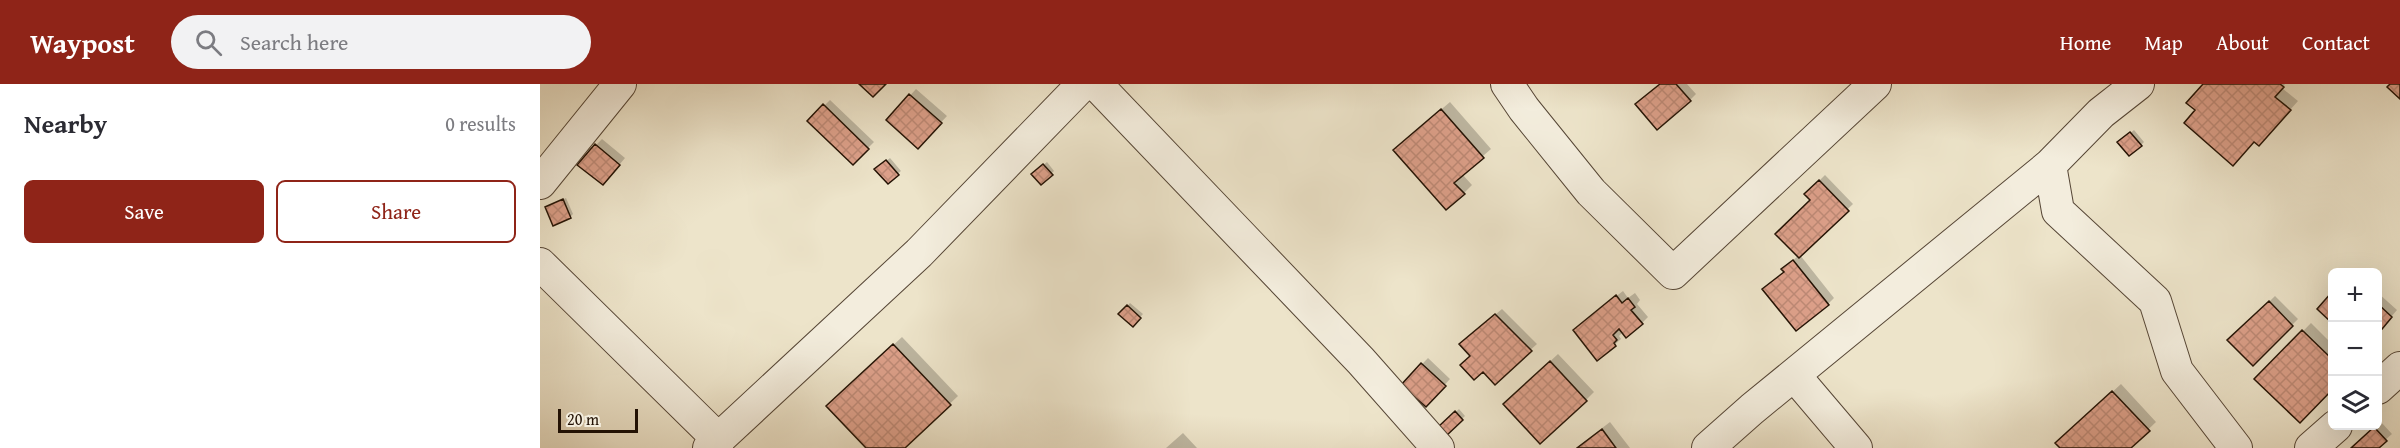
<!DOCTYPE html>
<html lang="en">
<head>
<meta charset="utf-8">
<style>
	:root { --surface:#fff; --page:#f2f2f3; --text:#2b2b33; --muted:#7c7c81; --line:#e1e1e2; --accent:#8f2418 }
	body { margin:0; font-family:"Gentium Book Plus",serif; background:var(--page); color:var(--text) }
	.controls { position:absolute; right:18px; bottom:18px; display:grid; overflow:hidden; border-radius:9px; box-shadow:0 6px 24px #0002 }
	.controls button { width:54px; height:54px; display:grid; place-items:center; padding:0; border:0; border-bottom:2px solid var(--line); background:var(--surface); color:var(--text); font:30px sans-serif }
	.scale { position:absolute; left:18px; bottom:15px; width:80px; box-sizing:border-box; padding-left:6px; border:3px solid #231204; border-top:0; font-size:16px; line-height:21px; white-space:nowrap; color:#231204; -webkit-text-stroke:4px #f3eddd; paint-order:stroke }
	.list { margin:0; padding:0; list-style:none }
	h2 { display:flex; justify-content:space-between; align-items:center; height:78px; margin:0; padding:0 24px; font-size:26px }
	h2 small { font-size:20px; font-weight:400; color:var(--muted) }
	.actions { display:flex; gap:12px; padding:18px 24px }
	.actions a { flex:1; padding:14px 0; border:2px solid var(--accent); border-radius:9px; text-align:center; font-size:21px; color:var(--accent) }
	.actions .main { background:var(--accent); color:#fff }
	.icon { flex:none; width:33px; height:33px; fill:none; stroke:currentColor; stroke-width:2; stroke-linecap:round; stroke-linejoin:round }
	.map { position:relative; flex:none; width:1860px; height:364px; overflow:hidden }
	header { display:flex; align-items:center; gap:36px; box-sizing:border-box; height:84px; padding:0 30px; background:var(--accent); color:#fff }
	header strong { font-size:28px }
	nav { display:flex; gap:33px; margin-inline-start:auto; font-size:21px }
	.search { width:420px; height:54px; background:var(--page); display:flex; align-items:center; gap:15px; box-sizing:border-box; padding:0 21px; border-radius:33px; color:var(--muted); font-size:22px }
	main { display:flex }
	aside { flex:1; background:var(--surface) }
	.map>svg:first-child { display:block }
	.shadow { fill:#0003 }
	.building { fill:url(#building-cross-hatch); stroke:#231204; stroke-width:1.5 }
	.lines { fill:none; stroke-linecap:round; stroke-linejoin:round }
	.minor-casing { stroke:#564636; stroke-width:34 }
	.minor { stroke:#f3eddd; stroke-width:32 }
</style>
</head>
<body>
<header>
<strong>Waypost</strong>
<div class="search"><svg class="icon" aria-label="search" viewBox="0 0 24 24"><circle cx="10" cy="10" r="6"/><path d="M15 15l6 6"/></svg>Search here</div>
<nav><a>Home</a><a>Map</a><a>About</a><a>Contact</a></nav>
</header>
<main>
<aside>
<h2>Nearby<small>0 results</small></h2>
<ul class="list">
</ul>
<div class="actions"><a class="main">Save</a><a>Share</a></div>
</aside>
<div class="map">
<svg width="1860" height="364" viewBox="0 0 1860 364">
	<defs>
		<pattern id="building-cross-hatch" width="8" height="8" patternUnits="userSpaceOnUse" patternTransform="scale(1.5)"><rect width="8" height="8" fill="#dda08a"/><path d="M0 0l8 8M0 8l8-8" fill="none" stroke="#bd8975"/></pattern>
	</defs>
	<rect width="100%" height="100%" fill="#ede4ca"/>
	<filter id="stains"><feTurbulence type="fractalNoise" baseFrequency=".00333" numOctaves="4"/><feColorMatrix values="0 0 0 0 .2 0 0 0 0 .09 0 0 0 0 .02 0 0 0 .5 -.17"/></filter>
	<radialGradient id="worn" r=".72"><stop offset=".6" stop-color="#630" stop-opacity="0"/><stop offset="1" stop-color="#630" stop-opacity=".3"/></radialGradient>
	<!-- shadow -->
	<path class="shadow" d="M1121 0H1147L1156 10 1150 16Z
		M1665 0H1745L1742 4 1758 17 1727 52 1657 26Z
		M376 5 407 32 378 63 348 36Z
		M290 16 334 58 313 79 269 37Z
		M910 18 951 65 922 90 932 101 924 109 863 58Z
		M1594 46 1604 58 1601 61 1582 56Z
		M62 55 85 74 69 93 56 61Z
		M350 74 361 87 348 98 339 83Z
		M507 78 514 87 501 99 493 90Z
		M1285 91 1313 120 1260 171 1294 214 1288 220 1243 185 1258 172 1272 116 1266 110Z
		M26 114 33 130 30 133 7 124Z
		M1083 207 1088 214 1095 209 1100 216 1097 220 1108 233 1102 239 1083 248 1079 252 1081 255 1058 275 1040 240Z
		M1838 209 1857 226 1838 248Z
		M1735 212 1758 235 1713 280 1690 256Z
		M590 219 603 230 593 241 580 230Z
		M962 225 997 260 955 298 932 271 927 254Z
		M1771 239 1792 260V304L1760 337 1716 295Z
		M362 253 418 312 363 364H328L288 322Z
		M1018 270 1054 308 1046 316 973 312Z
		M888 274 910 295 886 321 863 300Z
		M1581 300 1616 338 1589 364H1522L1517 359Z
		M919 325 925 332 905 351 899 344Z
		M1070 338 1090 364H1036Z
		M1841 338 1852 350 1836 364H1813Z
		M643 349 657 364H626Z"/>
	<!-- building -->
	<path class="building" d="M319 0H346L333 13Z
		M1120 0H1136L1151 17 1117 46 1095 20Z
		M1663 0H1740L1744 3 1735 13 1751 26 1719 62 1714 58 1693 82 1644 39 1655 26 1646 19Z
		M1850 0H1860V15L1847 3Z
		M369 10 402 39 378 65 346 36Z
		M283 20 329 65 313 81 267 37Z
		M901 25 944 74 914 99 925 110 906 126 853 66Z
		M1590 48 1602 62 1589 72 1577 58Z
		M55 60 80 81 63 101 37 81Z
		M346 76 359 91 348 100 334 85Z
		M503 80 513 91 501 101 491 90Z
		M1279 96 1309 127 1259 174 1235 150 1270 116 1264 110Z
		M23 115 31 134 13 142 5 123Z
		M1253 176 1289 221 1256 247 1222 205 1244 188 1241 185Z
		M1792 208V239L1777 225Z
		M1076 211 1082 219 1088 214 1095 223 1091 226 1103 240 1086 254 1079 245 1073 251 1077 256 1074 259 1076 262 1057 277 1033 246Z
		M1729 217 1753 242 1713 282 1687 256Z
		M1838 220 1852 233 1838 250Z
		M587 221 601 234 593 243 578 230Z
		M955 230 992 267 955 301 943 288 934 296 920 281 930 272 919 260Z
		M1762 246 1792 275V306L1760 339 1714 295Z
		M353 260 411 321 365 364H326L286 322Z
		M1010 277 1047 317 1000 360 963 320Z
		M881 279 906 302 886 323 861 301Z
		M1572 307 1610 347 1591 364H1520L1515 359Z
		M915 327 923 336 905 353 897 344Z
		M1834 343 1847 357 1839 364H1811Z
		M1062 345 1076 364H1037Z"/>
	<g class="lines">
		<defs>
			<path id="minor" d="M556 0 821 277 898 364
				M967 0 984 25 1051 108 1133 189 1335 0
				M1598 0 1561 29 1510 81 1518 127 1615 217 1637 287 1696 364
				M0 99 80 0
				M0 180 179 356
				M1254 291 1316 364
				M1838 304 1860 284
				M169 364 379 169 543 0
				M1168 364 1212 325 1510 81
				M1771 364 1796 342"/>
		</defs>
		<!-- minor casing -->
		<use href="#minor" class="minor-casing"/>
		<!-- minor -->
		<use href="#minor" class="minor"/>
	</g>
	<rect width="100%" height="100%" filter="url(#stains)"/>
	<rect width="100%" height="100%" fill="url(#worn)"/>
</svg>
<div class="controls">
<button>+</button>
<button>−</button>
<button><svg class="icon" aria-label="layers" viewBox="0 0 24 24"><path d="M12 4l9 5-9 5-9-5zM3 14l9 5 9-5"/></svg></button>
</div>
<div class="scale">20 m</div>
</div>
</main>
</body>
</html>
